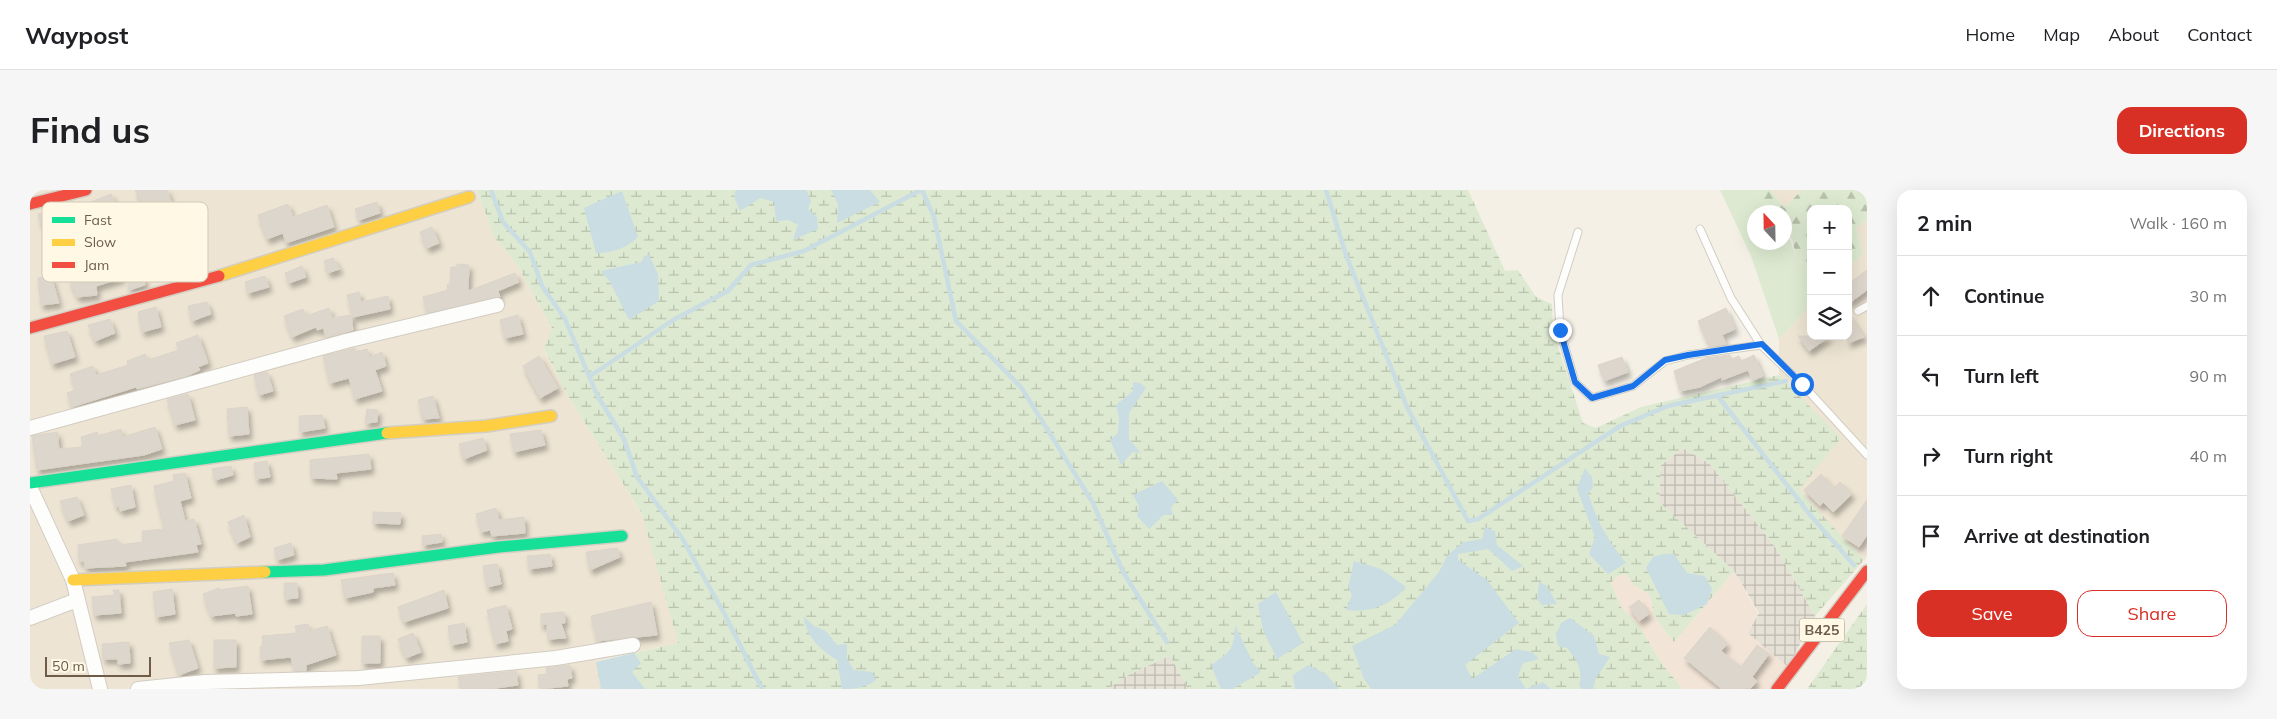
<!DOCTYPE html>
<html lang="en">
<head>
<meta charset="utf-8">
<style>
	:root { --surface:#fff; --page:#f6f6f6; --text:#202124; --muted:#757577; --line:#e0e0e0; --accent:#d93025 }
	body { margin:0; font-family:Mulish,sans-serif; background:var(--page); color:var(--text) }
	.controls { position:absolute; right:15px; top:15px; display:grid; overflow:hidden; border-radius:10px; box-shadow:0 5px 20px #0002 }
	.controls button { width:45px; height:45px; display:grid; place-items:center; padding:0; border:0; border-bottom:1px solid var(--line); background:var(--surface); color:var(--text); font:25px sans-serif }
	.compass { position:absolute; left:1717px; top:15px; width:45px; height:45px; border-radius:50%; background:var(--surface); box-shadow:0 5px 20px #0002; rotate:338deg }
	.scale { position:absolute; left:15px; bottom:12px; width:106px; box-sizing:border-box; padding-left:5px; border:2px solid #6e5c49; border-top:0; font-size:14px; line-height:18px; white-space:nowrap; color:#6e5c49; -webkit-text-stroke:4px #fef8e5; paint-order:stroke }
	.stop { position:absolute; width:15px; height:15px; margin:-11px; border:4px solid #1a73e8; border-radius:50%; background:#fff }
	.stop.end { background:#1a73e8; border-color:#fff; box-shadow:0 1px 5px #0008 }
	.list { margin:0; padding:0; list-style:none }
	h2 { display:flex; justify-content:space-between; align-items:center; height:65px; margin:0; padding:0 20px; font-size:21px }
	h2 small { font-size:16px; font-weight:400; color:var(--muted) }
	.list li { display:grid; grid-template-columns:32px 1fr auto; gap:15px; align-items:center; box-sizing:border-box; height:80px; padding:0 20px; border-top:1px solid var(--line) }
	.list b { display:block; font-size:19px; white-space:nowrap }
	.list em { font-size:16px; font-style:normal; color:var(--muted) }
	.actions { display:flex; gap:10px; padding:15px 20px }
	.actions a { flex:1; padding:11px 0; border:1px solid var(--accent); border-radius:15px; text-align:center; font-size:18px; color:var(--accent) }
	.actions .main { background:var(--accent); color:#fff }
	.icon { flex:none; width:28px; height:28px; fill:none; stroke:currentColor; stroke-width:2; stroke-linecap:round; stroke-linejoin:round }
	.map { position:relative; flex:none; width:1837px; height:499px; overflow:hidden; border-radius:15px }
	header { display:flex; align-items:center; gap:30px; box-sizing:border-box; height:70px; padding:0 25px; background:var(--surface); border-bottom:1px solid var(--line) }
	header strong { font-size:24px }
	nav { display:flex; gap:28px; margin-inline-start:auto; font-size:18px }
	.intro { display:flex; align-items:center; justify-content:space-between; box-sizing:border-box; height:120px; padding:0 30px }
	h1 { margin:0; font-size:35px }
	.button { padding:12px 22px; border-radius:15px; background:var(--accent); color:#fff; font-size:18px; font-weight:700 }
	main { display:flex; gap:30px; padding:0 30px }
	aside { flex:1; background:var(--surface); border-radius:15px; box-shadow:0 5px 20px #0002 }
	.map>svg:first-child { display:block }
	.residential { fill:#ede4d3 }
	.commercial { fill:#f2e4d6 }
	.industrial { fill:url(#industrial-grid) }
	.grass { fill:#ddead1 }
	.forest { fill:url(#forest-firs) }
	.wetland { fill:url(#wetland-marsh) }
	.water { fill:#c9dde2 }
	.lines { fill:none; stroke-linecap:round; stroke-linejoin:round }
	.stream { stroke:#c9dde2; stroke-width:4.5 }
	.building { fill:#ddd6cc; stroke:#dcd4c9; filter:url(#shadow) }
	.lane-casing { stroke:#d2ccc2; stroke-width:9 }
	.street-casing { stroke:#d2ccc2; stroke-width:16 }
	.fast-casing { stroke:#d3cec3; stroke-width:14 }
	.slow-casing { stroke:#d3cec3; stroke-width:14 }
	.jam-casing { stroke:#d3cec3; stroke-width:14 }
	.lane { stroke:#fdfdfb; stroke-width:7 }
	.street { stroke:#fdfdfb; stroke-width:14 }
	.fast { stroke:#16e098; stroke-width:11 }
	.slow { stroke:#ffcf43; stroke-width:11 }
	.jam { stroke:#f24e42; stroke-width:11 }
	.route { stroke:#1a73e8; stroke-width:6 }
	.labels { text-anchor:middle; stroke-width:5; stroke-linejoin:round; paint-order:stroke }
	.shield { fill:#fef8e5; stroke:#998b78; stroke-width:1 }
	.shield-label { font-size:14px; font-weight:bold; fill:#6e5c49 }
	.key { fill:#fef8e5; stroke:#d3c9b6; stroke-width:1 }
	.key-label { font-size:14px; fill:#6e5c49 }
</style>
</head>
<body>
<header>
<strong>Waypost</strong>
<nav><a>Home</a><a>Map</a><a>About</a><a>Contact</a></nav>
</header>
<div class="intro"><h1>Find us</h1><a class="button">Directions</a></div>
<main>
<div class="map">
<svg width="1837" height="499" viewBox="0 0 1837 499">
	<defs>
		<pattern id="industrial-grid" width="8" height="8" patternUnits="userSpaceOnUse" patternTransform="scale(1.25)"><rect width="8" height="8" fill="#e6e1d7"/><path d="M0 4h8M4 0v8" fill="none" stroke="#bfbab0"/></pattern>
		<pattern id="forest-firs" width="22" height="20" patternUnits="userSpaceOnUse" patternTransform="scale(1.25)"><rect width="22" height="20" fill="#ddead1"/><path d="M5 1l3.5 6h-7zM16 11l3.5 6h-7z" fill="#b7c1ac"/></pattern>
		<pattern id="wetland-marsh" width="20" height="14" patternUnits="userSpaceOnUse" patternTransform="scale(1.25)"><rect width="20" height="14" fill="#ddead1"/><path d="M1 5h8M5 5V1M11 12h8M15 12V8" fill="none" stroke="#b7c1ac"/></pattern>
		<filter id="shadow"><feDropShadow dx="3" dy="5" stdDeviation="2.5" flood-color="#0004"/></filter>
	</defs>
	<rect width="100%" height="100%" fill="#f4f0e6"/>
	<!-- residential -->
	<path class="residential" d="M0 0H447L464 47 487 75 522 138 514 160 538 206 618 334 648 453 566 471 571 499H0Z
		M1741 0H1772L1754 18Z
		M1837 30V366L1834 370 1768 300 1810 248 1749 185V149L1781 115V146H1818V78L1833 64 1826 37Z"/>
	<!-- commercial -->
	<path class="commercial" d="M1704 381 1758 477 1741 499H1653L1632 474 1610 437 1591 417 1581 393 1586 386 1596 384 1604 395 1620 405 1625 428 1644 452Z"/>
	<!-- industrial -->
	<path class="industrial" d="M1653 258 1680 274 1746 358 1785 426 1758 477 1718 443 1729 423 1704 381 1629 312 1631 275Z
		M1140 465 1158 499H1078L1098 485Z"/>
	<!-- grass -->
	<path class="grass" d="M1690 0H1726L1739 22H1724V52H1754L1755 42 1758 45 1766 66 1781 82V115L1749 149 1721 66Z"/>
	<!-- forest -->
	<path class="forest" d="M1726 0H1741L1754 18 1772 0H1837V30L1826 37 1833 64 1818 78V19H1781V82L1766 66 1762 49 1755 42 1754 22H1739Z"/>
	<!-- wetland -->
	<path class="wetland" d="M447 0H1438L1475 81 1488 80 1506 107 1522 114 1523 141 1553 233 1566 238 1611 217 1749 185 1811 248 1769 300 1834 370 1785 426 1746 358 1680 274 1653 258 1631 275 1629 312 1704 381 1644 452 1625 428 1620 405 1604 395 1596 384 1587 386 1581 393 1591 417 1610 437 1632 474 1653 499H1158L1140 466 1098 485 1078 499H571L566 472 648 453 612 324 538 206 514 159 522 138 487 75 464 47Z
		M1837 414V499H1777Z"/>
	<!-- water -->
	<path class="water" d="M706 0H776L781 10 778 19 787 27 788 39 763 50 768 34 758 30 746 31 744 12 730 8 710 21 704 7Z
		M801 0H840L850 12 807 33 808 14Z
		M592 1 608 47C595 59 583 63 566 63L554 18Z
		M618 63 628 84 629 111 599 130 580 92 571 81 611 72Z
		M1103 192 1110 193 1116 198 1099 223V249L1111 263 1103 262 1091 275 1080 250 1088 243 1089 228 1086 215 1103 201Z
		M1555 278 1562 288 1563 298 1558 303C1568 333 1576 348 1596 373L1578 384 1559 364 1565 347 1547 299Z
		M1132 291 1148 310 1141 317 1143 325H1134L1119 339 1107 326 1109 316 1103 305Z
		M1455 337 1465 341 1467 355 1493 376 1482 381 1458 359 1428 364V370L1457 390 1489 433 1435 475 1442 489 1486 459 1502 462 1509 469 1493 473 1488 486 1496 499 1513 492 1521 499H1341L1334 489 1322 456 1365 435 1409 382 1417 366 1433 352 1452 349Z
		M1633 364H1644L1657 383 1675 386 1682 399 1677 414 1654 425 1639 424 1616 378 1623 367Z
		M1324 371 1351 379 1376 397C1360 416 1340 423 1316 420L1322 405 1318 397Z
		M1509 392 1517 396 1527 414 1512 415 1507 409Z
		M1246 402 1273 453 1247 469 1233 440 1228 414Z
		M773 426 784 436 796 441 807 455 817 454V469L824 480 842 482 846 490C837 498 823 499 812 499L807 470C788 458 778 448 773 426Z
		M1540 428 1564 446 1569 464 1580 467 1566 488 1563 499H1552L1549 496C1553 480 1548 471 1537 458L1528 456 1526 445 1531 433Z
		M1205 435 1223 473 1231 482 1203 499H1191L1181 475C1201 462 1204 459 1205 435Z
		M604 463 611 473 602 482 615 499H571L566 472Z
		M1278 475 1296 484 1309 499H1265L1263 485Z"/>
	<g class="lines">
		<!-- stream -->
		<path class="stream" d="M461 0 473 32 500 62 512 96 535 129 567 205 594 249 607 287 652 348 694 423 732 499
			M892 0 904 27 926 131 991 197 1063 313 1093 382 1137 452
			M1296 0 1316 65 1377 217 1438 331 1448 329 1590 236 1638 216 1756 191
			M559 187 643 130 698 101 721 75 774 61 891 0
			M1687 205 1781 326 1824 375"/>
	</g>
	<!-- building -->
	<path class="building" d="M105 0H139L137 1 143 16 124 24 122 20 117 22Z
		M81 4 94 34 81 39 76 28 50 35 52 45 37 49 35 42 32 43 30 38 27 39 24 31 11 35 8 24 47 14 48 17Z
		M347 12 350 23 329 30 325 19Z
		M258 14 263 27 297 15 304 37 256 53 253 43 237 49 228 25Z
		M402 37 409 53 397 58 390 42Z
		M303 68 310 79 298 83 294 71Z
		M82 70 85 82 91 81 92 88 66 96 67 105 47 107 39 89 73 84 70 74Z
		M427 74 439 75 438 101 485 83 489 92 468 101 470 107 397 123 393 107 418 100 417 95 420 94 421 77H427Z
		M272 76 276 87 259 93 255 83Z
		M1837 80V100L1818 114V94Z
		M113 83 115 95 99 100 97 85Z
		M21 86 29 113 11 115 8 88Z
		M235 86 239 97 218 103 215 92Z
		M329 102 331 112 358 106 360 119 323 127 317 105Z
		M177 112 181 124 162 131 158 116Z
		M126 117 131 137 112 142 108 122Z
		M299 118 302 128 321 125 323 140 295 148 294 138 287 140 286 137 262 147 254 126 273 119 276 126Z
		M1696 118 1705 139 1692 145 1696 154 1679 157 1668 131Z
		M1818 124 1834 147 1818 153Z
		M488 125 493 144 475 148 470 130Z
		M80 129 85 143 65 151 58 135Z
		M37 141 45 167 22 174 14 146Z
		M168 145 178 173 168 177 170 180 157 186 107 199 106 197 42 217 37 203 46 200 40 184 63 176 66 185 98 175 97 171 115 164 118 170 149 160 146 153Z
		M1768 146H1800L1779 161Z
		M325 158V162L337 159 340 167 352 162 356 176 345 180 352 201 325 209 319 188 300 193 293 166Z
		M1700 165 1702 169 1709 166 1711 171 1724 165 1733 186 1723 190 1718 180 1692 190 1691 187 1670 197 1650 201 1644 181 1676 168Z
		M509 166 528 198 510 208 493 176Z
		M1592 167 1598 182 1574 191 1568 175Z
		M237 182 243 201 229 205 224 185Z
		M158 204 165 230 145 235 137 209Z
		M403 206 409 228 393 229 388 210Z
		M217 217 219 244 199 246 197 219Z
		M337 219 348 220 347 232 335 233Z
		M292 225 295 238 270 242 269 226Z
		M125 237 132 259 114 265 7 280 2 246 27 242 29 259 53 257 51 247 67 242 68 246 91 239 92 247Z
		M511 240 515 255 484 262 480 244Z
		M453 248 457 260 434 269 429 254Z
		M339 264 341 279 306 283 307 289 281 288 280 270Z
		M237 271 240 287 226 289 224 273Z
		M201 276 203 285 185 290 182 279Z
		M155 283 161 308 150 311 155 331 164 329 171 354 166 355 168 362 95 372 96 376 55 378 54 371H49L48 355 87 349 88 355 113 352 112 341 134 339 124 296 144 291 143 285Z
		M1791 284 1804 298 1810 292 1822 304 1803 322 1793 312 1790 316 1774 300Z
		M101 295 105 317 90 321 89 316 86 317 81 299Z
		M47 307 54 325 38 331 30 311Z
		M1837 310V345L1829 357 1812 346Z
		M466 318 469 330 494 327 495 343 462 346 460 340 451 342 446 324Z
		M343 322 371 323 370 334 343 333Z
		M214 325 220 347 207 353 198 332Z
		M411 344 412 352 393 355 392 346Z
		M261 353 264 365 247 370 244 358Z
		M587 358 590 367 560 380 556 362Z
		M520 364 522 376 499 379 497 366Z
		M467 374 471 394 457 397 453 376Z
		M363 383 365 395 343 398V402L315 408 311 390Z
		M254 393H267L268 408 255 409Z
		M218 396 222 424 206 426V423L181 426 173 404 189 398V400Z
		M142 399 145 424 126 427 123 402Z
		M83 400H89L91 423 64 425 62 407 85 405Z
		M414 400 418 418 374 432 368 417Z
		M1609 410 1619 424 1609 431 1599 417Z
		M621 412 627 445 567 451 561 426Z
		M476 415 482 439 476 441 478 451 465 454 457 420Z
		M534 422 535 433H531L536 448 518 449 517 434 511 435V424Z
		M434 433 437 452 421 455 418 436Z
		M278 434 279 441 297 436 306 465 276 475V481H264L261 467 231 470 230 457 233 456 232 446 267 443 265 436Z
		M1680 437 1697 454 1691 461 1711 477 1727 455 1739 464 1722 487 1727 491 1721 498 1692 499 1654 468Z
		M383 443 391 462 376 468 368 449Z
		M332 446H350V473H332Z
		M159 450 168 478 149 485 139 453Z
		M184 450H206V477L184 478Z
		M99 452 100 473 88 474V469H73L72 454Z
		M540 475 542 488 537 489 538 496 510 499 508 485 517 484 516 478Z
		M486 481 488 495 459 499H431L428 487Z"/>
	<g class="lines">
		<defs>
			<path id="lane" d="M1670 39 1701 108 1731 155 1772 194 1837 265
				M1548 42 1528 105 1530 140 1545 192 1562 208 1603 196 1635 171 1658 165 1731 155
				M1828 121 1837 116"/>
			<path id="street" d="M0 238 316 151 467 115
				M0 297 43 390 70 499
				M0 428 47 410
				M108 499 175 492 329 488 526 468 603 455"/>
			<path id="fast" d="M0 293 357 243
				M235 382 294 380 469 357 592 346"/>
			<path id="slow" d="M189 86 439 7
				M357 243 456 236 521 226
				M43 390 235 382"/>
			<path id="jam" d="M0 14 56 0
				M0 138 189 86
				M1747 499 1837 381"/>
		</defs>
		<!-- lane casing -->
		<use href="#lane" class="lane-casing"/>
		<!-- street casing -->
		<use href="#street" class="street-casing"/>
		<!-- fast casing -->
		<use href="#fast" class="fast-casing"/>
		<!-- slow casing -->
		<use href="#slow" class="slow-casing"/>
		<!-- jam casing -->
		<use href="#jam" class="jam-casing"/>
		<!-- lane -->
		<use href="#lane" class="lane"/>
		<!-- street -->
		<use href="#street" class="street"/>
		<!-- fast -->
		<use href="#fast" class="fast"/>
		<!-- slow -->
		<use href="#slow" class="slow"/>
		<!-- jam -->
		<use href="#jam" class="jam"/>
	</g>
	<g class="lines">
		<!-- route -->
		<path class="route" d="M1530 140 1545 192 1562 208 1603 196 1635 170 1658 165 1732 154 1772 194"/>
	</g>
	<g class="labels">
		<!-- shield labels -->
		<rect class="shield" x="1769.5" y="428.5" width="45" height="23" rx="4"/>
		<g class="shield-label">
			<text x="1792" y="445">B425</text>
		</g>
	</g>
	<!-- legend -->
	<rect x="12" y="12" width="166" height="80" rx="8" class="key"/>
	<rect x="22" y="27" width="23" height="6" fill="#16e098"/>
	<rect x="22" y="49" width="23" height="7" fill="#ffcf43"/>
	<rect x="22" y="72" width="23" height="6" fill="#f24e42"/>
	<g class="key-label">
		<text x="54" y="35">Fast</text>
		<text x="54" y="57">Slow</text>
		<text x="54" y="80">Jam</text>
	</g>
</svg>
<div class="controls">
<button>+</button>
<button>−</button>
<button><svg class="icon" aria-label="layers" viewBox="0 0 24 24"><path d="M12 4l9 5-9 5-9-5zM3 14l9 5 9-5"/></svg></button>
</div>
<svg class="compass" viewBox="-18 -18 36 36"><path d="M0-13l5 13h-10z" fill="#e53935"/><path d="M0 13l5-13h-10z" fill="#757577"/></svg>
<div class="scale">50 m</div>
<div class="stop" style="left:1772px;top:194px"></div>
<div class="stop end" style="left:1530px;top:140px"></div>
</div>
<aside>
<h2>2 min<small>Walk · 160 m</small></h2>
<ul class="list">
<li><svg class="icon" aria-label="ahead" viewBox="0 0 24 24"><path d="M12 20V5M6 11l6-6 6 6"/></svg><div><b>Continue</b></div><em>30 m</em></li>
<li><svg class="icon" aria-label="left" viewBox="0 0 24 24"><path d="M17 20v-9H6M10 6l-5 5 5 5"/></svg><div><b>Turn left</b></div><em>90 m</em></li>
<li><svg class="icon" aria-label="right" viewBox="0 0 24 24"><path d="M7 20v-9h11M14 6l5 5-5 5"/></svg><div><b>Turn right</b></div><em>40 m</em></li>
<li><svg class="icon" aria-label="arrive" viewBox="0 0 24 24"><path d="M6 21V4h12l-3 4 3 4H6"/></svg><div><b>Arrive at destination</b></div></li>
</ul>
<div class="actions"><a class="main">Save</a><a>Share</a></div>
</aside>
</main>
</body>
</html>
